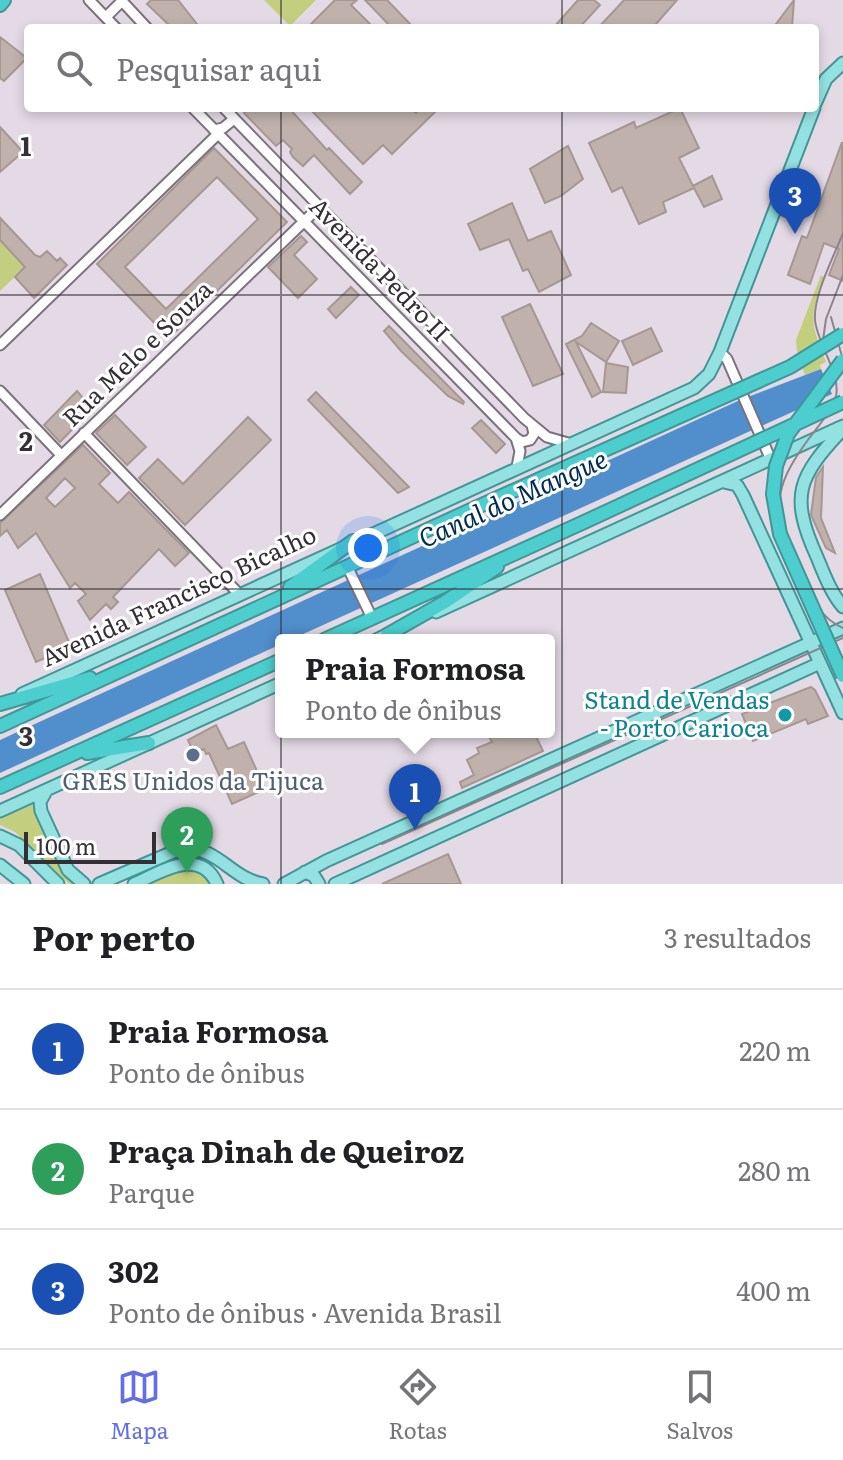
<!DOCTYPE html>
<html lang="pt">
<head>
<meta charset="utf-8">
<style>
	:root { --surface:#fff; --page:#f2f2f2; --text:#202124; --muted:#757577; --line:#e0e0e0; --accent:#646ee7 }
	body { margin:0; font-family:Literata,serif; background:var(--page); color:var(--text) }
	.scale { position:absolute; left:24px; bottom:20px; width:132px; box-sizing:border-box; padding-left:8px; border:4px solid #332f34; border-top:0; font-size:22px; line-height:28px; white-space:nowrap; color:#332f34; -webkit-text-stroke:6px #fff; paint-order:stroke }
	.you { position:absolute; left:368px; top:548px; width:28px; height:28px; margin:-20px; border:6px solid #fff; border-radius:50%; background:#1a73e8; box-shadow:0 0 0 12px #1a73e833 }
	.badge { display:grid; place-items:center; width:52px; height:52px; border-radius:50%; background:var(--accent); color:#fff; font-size:26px; font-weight:700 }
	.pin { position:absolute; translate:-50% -66px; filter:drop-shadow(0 2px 4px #0008) }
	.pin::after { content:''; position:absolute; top:42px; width:28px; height:24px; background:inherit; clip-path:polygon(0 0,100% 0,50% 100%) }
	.popup { position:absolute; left:275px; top:634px; width:280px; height:104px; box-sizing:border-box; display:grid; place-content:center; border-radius:8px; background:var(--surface); filter:drop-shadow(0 2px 6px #0005); font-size:26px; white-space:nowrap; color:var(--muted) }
	.popup b { font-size:30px; color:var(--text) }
	.popup::after { content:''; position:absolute; left:50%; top:100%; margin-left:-16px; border:16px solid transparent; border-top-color:var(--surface) }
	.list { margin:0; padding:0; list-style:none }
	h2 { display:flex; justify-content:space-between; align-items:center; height:104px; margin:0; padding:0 32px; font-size:34px }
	h2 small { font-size:26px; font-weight:400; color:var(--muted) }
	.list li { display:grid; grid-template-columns:52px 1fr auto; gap:24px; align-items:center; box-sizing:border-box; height:120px; padding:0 32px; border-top:2px solid var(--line) }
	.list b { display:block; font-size:30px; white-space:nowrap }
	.list p { margin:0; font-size:26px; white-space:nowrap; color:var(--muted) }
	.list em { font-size:26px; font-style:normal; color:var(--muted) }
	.icon { flex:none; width:44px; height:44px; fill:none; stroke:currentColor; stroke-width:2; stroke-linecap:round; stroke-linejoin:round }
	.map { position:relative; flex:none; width:843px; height:884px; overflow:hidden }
	.search { position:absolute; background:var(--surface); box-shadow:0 4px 12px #0003; left:24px; right:24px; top:24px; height:88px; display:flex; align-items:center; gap:20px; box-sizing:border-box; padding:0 28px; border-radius:8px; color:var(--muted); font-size:30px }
	.sheet { height:464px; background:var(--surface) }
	nav { display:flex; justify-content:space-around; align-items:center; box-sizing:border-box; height:112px; border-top:2px solid var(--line); background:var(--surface); font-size:22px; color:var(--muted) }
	nav a { display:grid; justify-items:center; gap:4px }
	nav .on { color:var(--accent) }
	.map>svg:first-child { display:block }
	.green { fill:#c3cf7e }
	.water { fill:#518ecc }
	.building { fill:#c0b1ac; stroke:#a69791; stroke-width:2; fill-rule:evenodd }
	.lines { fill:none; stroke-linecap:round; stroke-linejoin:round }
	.minor-casing { stroke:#7c727d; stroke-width:13 }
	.major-casing { stroke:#439697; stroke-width:15 }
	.highway-casing { stroke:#439697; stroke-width:16 }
	.minor { stroke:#fff; stroke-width:9 }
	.major { stroke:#93e2e1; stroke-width:11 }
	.highway { stroke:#4bcecd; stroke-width:12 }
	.tram { stroke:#8b848c; stroke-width:2 }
	.highway-bridge-casing { stroke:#439697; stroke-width:16; stroke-linecap:butt }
	.highway-bridge { stroke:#4bcecd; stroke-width:12 }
	.grid { fill:none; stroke:#332f34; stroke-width:2; stroke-opacity:0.55 }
	.culture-dot { fill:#0f9aa8; stroke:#fff; stroke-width:3 }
	.service-dot { fill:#5c6f8a; stroke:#fff; stroke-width:3 }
	.labels { text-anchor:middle; stroke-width:6; stroke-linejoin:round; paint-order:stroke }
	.street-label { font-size:24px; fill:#332f34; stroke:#fff }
	.culture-label { font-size:24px; fill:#0d838f; stroke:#fff; text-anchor:end }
	.service-label { font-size:24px; fill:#4e5e75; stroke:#fff }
	.water-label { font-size:26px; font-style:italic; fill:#002b53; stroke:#fff }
	.grid-label { font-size:26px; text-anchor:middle; font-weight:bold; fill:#332f34; stroke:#fff; stroke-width:6; stroke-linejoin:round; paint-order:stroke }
</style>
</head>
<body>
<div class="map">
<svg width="843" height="884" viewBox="0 0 843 884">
	<rect width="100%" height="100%" fill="#e4dae6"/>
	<!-- green -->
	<path class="green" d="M264 0H316L290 26Z
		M0 216 37 256 0 291Z
		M821 275 824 277C809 319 810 321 826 362L820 365 821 369 805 375 797 351 796 340Z
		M31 802 66 876 77 884H70L64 880 15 832 0 825V815Z
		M178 869C194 869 204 868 211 884H147Z"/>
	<!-- water -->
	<path class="water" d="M821 369 832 394 290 640H281V644L0 773V740L740 400Z"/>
	<!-- building -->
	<path class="building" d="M151 0H178L200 28H172L147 4Z
		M335 0H357L351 5 374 28H307Z
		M365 0H387L414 28H392Z
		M578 0H594L600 5 579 28H553Z
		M624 0H677L656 24 660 28H598Z
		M794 0 792 28H773Z
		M0 37 27 58 4 81 0 78Z
		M249 108H289L327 150 329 148 362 182 350 194 314 155 303 166 293 157 290 152 292 149 283 140 276 146 244 113Z
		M309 108H411L416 113 420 108H439L392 154 383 145 363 164Z
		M680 108 699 148 679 158 693 186 712 176 722 199 704 207 694 188 663 202 666 212 639 224 622 187 612 192 589 143 634 122 636 128Z
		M0 127 23 152 0 172Z
		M842 142 843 281 829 275 839 249 824 243 810 284 788 275 802 236 807 238Z
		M568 146 583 179 561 196 545 203 530 169Z
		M214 148 287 222 169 338 97 264ZM217 177 258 219 166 309 125 267Z
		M512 203 528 241 551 231 571 275 539 292 528 269 523 271 509 239 480 250 468 224Z
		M0 218 35 255 40 257 47 251 57 261 60 258 67 265 34 298 15 277 25 267 0 240Z
		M301 236 307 242 294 255 317 279 298 298 268 267Z
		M351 287 359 295 336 318 328 309Z
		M530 304 563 374 533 386 502 317Z
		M591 323 619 341 606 362 576 342 601 392 592 397 566 344 582 336Z
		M389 326 464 402 463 404 448 396 401 351 384 331Z
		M651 328 662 351 633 365 622 341Z
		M606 363 628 367 626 393 603 392Z
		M77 391 92 409 60 442 44 425Z
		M316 392 409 487 398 493 308 400Z
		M115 415 146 447 127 465 96 433Z
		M248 417 271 440 185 525 139 478 158 459 183 484Z
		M481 420 505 444 496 453 472 428Z
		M83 445 110 473 99 484 118 503 129 492 189 553 175 566 159 549 113 597 118 602 111 609 106 604 90 620 78 601 86 594 75 583 70 588 36 533 18 548 7 530 0 536V523ZM65 478 75 488 55 507 46 498Z
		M823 467 821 518 835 553 826 548 811 515 816 477Z
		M40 574 71 647 36 662 5 590Z
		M811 687 815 690 828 716 808 724 806 719 753 741 742 714Z
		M216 725 228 749 244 742 265 789 232 804 209 753 206 754 204 749 194 754 188 740Z
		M501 732H534L543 751 462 788 460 782 474 775 467 760 479 753 477 748 492 742 489 737Z
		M448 854 461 884H382Z"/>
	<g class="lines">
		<defs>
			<path id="minor" d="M89 0 116 28
				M121 0 147 28
				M106 17 122 1
				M193 108 516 438 520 451 517 467
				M224 108 524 418 547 437 568 443
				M214 130 223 128 234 119
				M0 345 218 134
				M720 352 727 359 771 460
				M0 391 61 455
				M84 433 240 595
				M516 438 522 442 530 440 534 434 532 425
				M0 515 319 207
				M348 568 372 618"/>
			<path id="major" d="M815 104 826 79 843 63
				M843 429C798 477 789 495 817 557 824 574 831 593 843 607
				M724 482 737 485 743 495 843 713
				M436 612 843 426
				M376 640 395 631
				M22 694 694 388 709 374 720 352 814 108
				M46 791 40 802 41 811 68 870 84 884
				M0 811 281 683
				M0 836 19 845 58 884
				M0 865 24 884
				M305 872 314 876 319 884
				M99 884 182 848C219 847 230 878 263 884
				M134 884C161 872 200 846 217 884
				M284 884 326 861 843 628
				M335 884 820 663"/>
			<path id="highway" d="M0 5 4 0
				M290 587 353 541
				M387 635 445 602 497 567
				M324 640 582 523
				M0 704 90 678
				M0 726 475 508
				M87 753 149 743
				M0 787 281 660"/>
		</defs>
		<!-- minor casing -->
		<use href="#minor" class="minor-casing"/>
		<!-- major casing -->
		<use href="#major" class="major-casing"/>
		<!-- highway casing -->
		<use href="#highway" class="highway-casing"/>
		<!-- minor -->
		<use href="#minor" class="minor"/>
		<!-- major -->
		<use href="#major" class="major"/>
		<!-- highway -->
		<use href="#highway" class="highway"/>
		<!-- tram -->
		<path class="tram" d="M843 233C834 256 813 296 815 320 817 343 841 374 836 396 832 410 819 426 810 437 768 494 774 510 801 571 811 595 818 617 843 628
			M831 317 843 360
			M823 340 826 319 843 275
			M382 844 843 638"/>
		<defs>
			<path id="highway-bridge" d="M843 360 788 434 776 466 773 494 780 534 843 676
				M475 508 790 367 843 334
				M582 523 843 402"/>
		</defs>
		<!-- highway-bridge casing -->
		<use href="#highway-bridge" class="highway-bridge-casing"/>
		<!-- highway-bridge -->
		<use href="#highway-bridge" class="highway-bridge"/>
	</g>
	<!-- grid -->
	<path class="grid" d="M281 0V28M562 0V28M281 108V884M562 108V884M0 295H843M0 589H843"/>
	<!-- markers -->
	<circle class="culture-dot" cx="785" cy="715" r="8"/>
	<circle class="service-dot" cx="193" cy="755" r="8"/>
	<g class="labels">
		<!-- street labels -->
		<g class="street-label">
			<text transform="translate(379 270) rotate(46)" y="8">Avenida Pedro II</text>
			<text transform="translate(138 354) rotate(-44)" y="8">Rua Melo e Souza</text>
			<text transform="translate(179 597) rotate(-25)" y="8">Avenida Francisco Bicalho</text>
		</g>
		<!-- culture labels -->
		<g class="culture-label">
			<text x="769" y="709">Stand de Vendas<tspan x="769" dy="28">- Porto Carioca</tspan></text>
		</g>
		<!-- service labels -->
		<g class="service-label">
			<text x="193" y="790">GRES Unidos da Tijuca</text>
		</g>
		<!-- water labels -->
		<g class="water-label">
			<text transform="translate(513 499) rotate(-24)" y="9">Canal do Mangue</text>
		</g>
	</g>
	<g class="grid-label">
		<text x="26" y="156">1</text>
		<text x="26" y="451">2</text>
		<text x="26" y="746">3</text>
	</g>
</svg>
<div class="scale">100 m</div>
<div class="you"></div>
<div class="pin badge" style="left:415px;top:830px;background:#1a4fb4">1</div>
<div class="popup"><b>Praia Formosa</b>Ponto de ônibus</div>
<div class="pin badge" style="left:187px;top:873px;background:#2e9e5b">2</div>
<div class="pin badge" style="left:795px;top:234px;background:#1a4fb4">3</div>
<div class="search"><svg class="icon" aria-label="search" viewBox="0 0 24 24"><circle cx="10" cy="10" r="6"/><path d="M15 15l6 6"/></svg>Pesquisar aqui</div>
</div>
<section class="sheet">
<h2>Por perto<small>3 resultados</small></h2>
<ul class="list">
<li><span class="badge" style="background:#1a4fb4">1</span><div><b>Praia Formosa</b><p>Ponto de ônibus</p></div><em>220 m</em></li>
<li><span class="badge" style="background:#2e9e5b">2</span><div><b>Praça Dinah de Queiroz</b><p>Parque</p></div><em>280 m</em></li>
<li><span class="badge" style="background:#1a4fb4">3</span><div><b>302</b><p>Ponto de ônibus · Avenida Brasil</p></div><em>400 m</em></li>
</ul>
</section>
<nav>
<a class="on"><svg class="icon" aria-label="map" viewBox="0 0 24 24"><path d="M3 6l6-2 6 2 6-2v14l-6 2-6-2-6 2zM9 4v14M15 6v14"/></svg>Mapa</a>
<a><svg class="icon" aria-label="directions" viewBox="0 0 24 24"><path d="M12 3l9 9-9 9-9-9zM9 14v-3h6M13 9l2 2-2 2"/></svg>Rotas</a>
<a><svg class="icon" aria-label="saved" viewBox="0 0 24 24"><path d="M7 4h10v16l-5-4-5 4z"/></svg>Salvos</a>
</nav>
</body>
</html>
